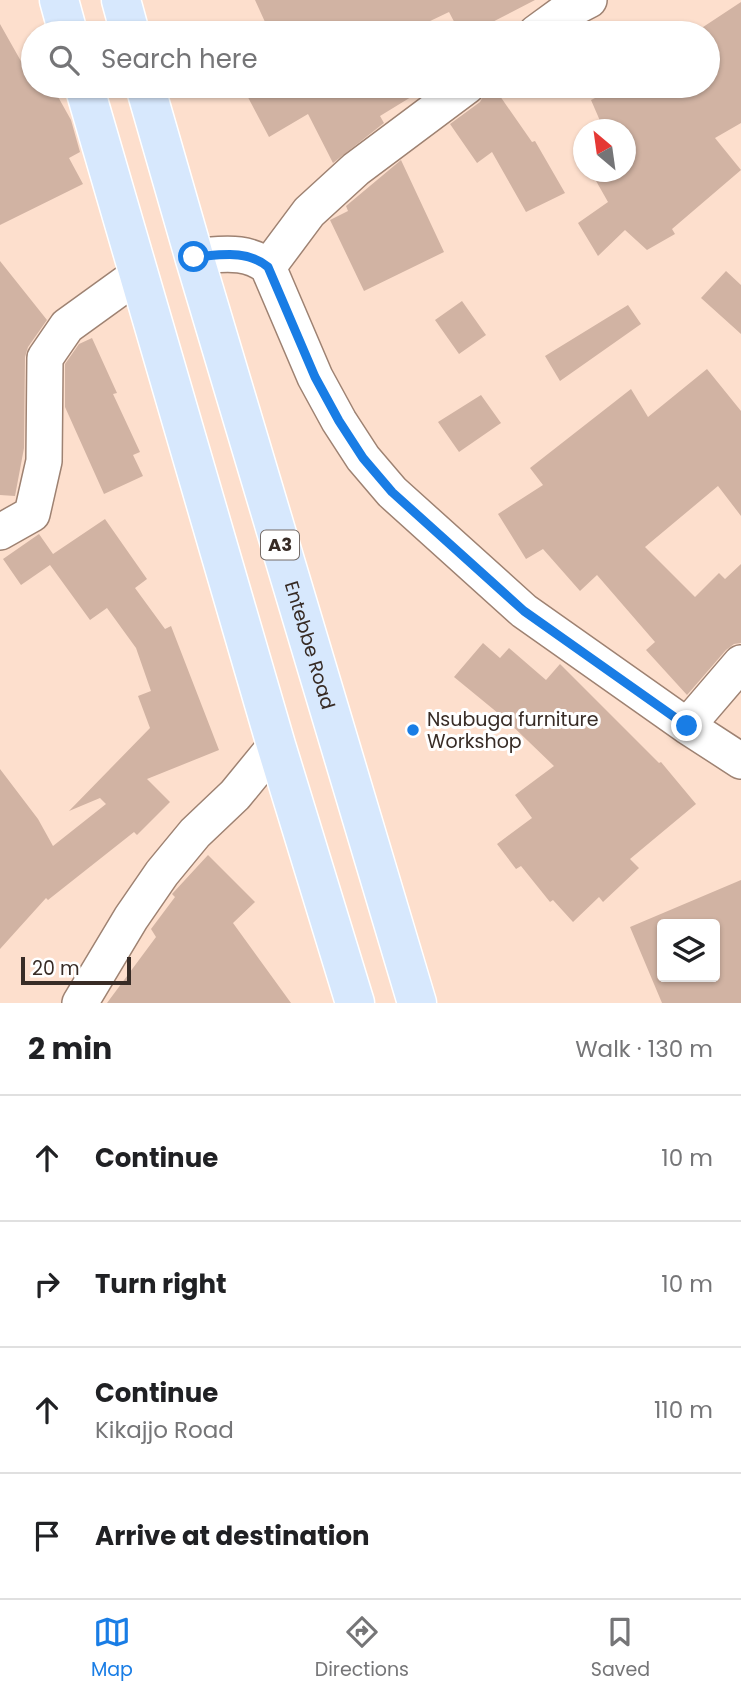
<!DOCTYPE html>
<html lang="en">
<head>
<meta charset="utf-8">
<style>
	:root { --surface:#fff; --page:#f6f6f6; --text:#202124; --muted:#757577; --line:#e0e0e0; --accent:#197de5 }
	body { margin:0; font-family:Poppins,sans-serif; background:var(--page); color:var(--text) }
	.controls { position:absolute; right:21px; bottom:21px; display:grid; overflow:hidden; border-radius:7px; box-shadow:0 2px 5px #0004 }
	.controls button { width:63px; height:63px; display:grid; place-items:center; padding:0; border:0; border-bottom:2px solid var(--line); background:var(--surface); color:var(--text); font:35px sans-serif }
	.compass { position:absolute; left:573px; top:119px; width:63px; height:63px; border-radius:50%; background:var(--surface); box-shadow:0 2px 5px #0004; rotate:331deg }
	.scale { position:absolute; left:21px; bottom:18px; width:110px; box-sizing:border-box; padding-left:7px; border:4px solid #382c26; border-top:0; font-size:19px; line-height:24px; white-space:nowrap; color:#382c26; -webkit-text-stroke:5px #fff; paint-order:stroke }
	.stop { position:absolute; width:21px; height:21px; margin:-16px; border:5px solid #197de5; border-radius:50%; background:#fff }
	.stop.end { background:#197de5; border-color:#fff; box-shadow:0 2px 7px #0008 }
	.list { margin:0; padding:0; list-style:none }
	h2 { display:flex; justify-content:space-between; align-items:center; height:91px; margin:0; padding:0 28px; font-size:30px }
	h2 small { font-size:23px; font-weight:400; color:var(--muted) }
	.list li { display:grid; grid-template-columns:46px 1fr auto; gap:21px; align-items:center; box-sizing:border-box; height:126px; padding:0 28px; border-top:2px solid var(--line) }
	.list b { display:block; font-size:26px; white-space:nowrap }
	.list p { margin:0; font-size:23px; white-space:nowrap; color:var(--muted) }
	.list em { font-size:23px; font-style:normal; color:var(--muted) }
	.icon { flex:none; width:38px; height:38px; fill:none; stroke:currentColor; stroke-width:2; stroke-linecap:round; stroke-linejoin:round }
	.map { position:relative; flex:none; width:741px; height:1003px; overflow:hidden }
	.search { position:absolute; background:var(--surface); box-shadow:0 2px 5px #0004; left:21px; right:21px; top:21px; height:77px; display:flex; align-items:center; gap:18px; box-sizing:border-box; padding:0 24px; border-radius:38px; color:var(--muted); font-size:26px }
	.sheet { height:595px; background:var(--surface) }
	nav { display:flex; justify-content:space-around; align-items:center; box-sizing:border-box; height:98px; border-top:2px solid var(--line); background:var(--surface); font-size:19px; color:var(--muted) }
	nav a { display:grid; justify-items:center; gap:4px }
	nav .on { color:var(--accent) }
	.map>svg:first-child { display:block }
	.building { fill:#d1b3a3; fill-rule:evenodd }
	.lines { fill:none; stroke-linecap:round; stroke-linejoin:round }
	.minor-casing { stroke:#9e8272; stroke-width:38 }
	.primary-casing { stroke:#fff; stroke-width:41 }
	.minor { stroke:#fff; stroke-width:35 }
	.primary { stroke:#d7e8fd; stroke-width:38 }
	.route { stroke:#197de5; stroke-width:9 }
	.poi-dot { fill:#197de5; stroke:#fff; stroke-width:2.5 }
	.labels { text-anchor:middle; stroke-width:6; stroke-linejoin:round; paint-order:stroke }
	.shield { fill:#fff; stroke:#746b67; stroke-width:2 }
	.shield-label { font-size:18px; font-weight:bold; fill:#382c26 }
	.street-label { font-size:19px; fill:#382c26; stroke:#fff }
	.poi-label { font-size:19px; fill:#382c26; stroke:#fff; text-anchor:start }
</style>
</head>
<body>
<div class="map">
<svg width="741" height="1003" viewBox="0 0 741 1003">
	<rect width="100%" height="100%" fill="#fddfcd"/>
	<!-- building -->
	<path class="building" d="M255 0H535L471 33H460L449 12 405 33H270Z
		M741 2V123L715 138 741 170 672 229 675 234 647 250 625 230 598 256 578 223 608 202 591 172H626V130H604L591 100 595 98 588 86H708V33H694Z
		M0 24 22 63 33 57V86H52L71 120 80 152 69 158 83 184 0 225Z
		M242 86H429L380 116 384 123 333 163 308 114 269 137Z
		M489 86H493L532 142 535 141 565 193 526 212 492 152 477 163 450 124 480 102Z
		M401 160 444 252 364 291 330 220 348 211 346 206Z
		M0 261 47 320 28 347 25 357 24 448 15 496 0 495Z
		M726 271 741 285V334L701 298Z
		M462 301 486 335 459 354 435 320Z
		M628 305 641 324 560 381 545 356Z
		M92 338 117 393 113 394 140 452 133 455 143 476 104 494 65 407V364L79 344Z
		M707 369 741 411V516L718 486 645 547 695 597 719 573 725 579 741 564V643L734 644 726 650 687 695 646 650 655 642 597 575 580 591 543 549 526 559 498 514 543 485 530 468 631 389 648 417Z
		M481 395 501 423 459 452 438 422Z
		M105 519 147 579 135 588 165 629 171 626 219 750 147 779 170 802 137 835 134 832 48 900 46 898 0 949V769L38 819 53 846 106 804 100 798 69 811 150 728 138 696 151 691 136 648 107 608 90 620 50 565 21 585 3 559 39 534 53 554Z
		M483 643 500 658 509 648 546 680 560 664 659 763 661 762 696 804 630 859 639 868 603 902 599 897 573 922 553 900 550 902 521 866 516 869 497 844 532 818 515 795 554 766 504 718 454 677Z
		M208 855 255 902 233 923 291 1003H107L156 937 151 929 175 897 172 894Z
		M741 880V1003H662L630 927ZM662 924H715V977H662Z"/>
	<g class="lines">
		<defs>
			<path id="minor" d="M536 33 562 14 589 0
				M194 256C221 255 246 249 268 267L315 377 339 421 363 458 392 492 524 611 687 726 741 761
				M268 267 309 212 356 169 467 86
				M0 532 32 514 44 461 45 358 67 326 139 274
				M687 726 741 663
				M80 1003 131 918 162 873 195 833 235 795 276 745"/>
			<g id="primary">
				<path d="M59 0 68 33"/>
				<path d="M121 0 130 33"/>
				<path d="M84 86 276 745 355 1003"/>
				<path id="s1" d="M145 86 194 256 417 1003"/>
			</g>
		</defs>
		<!-- minor casing -->
		<use href="#minor" class="minor-casing"/>
		<!-- primary casing -->
		<use href="#primary" class="primary-casing"/>
		<!-- minor -->
		<use href="#minor" class="minor"/>
		<!-- primary -->
		<use href="#primary" class="primary"/>
	</g>
	<g class="lines">
		<!-- route -->
		<path class="route" d="M194 257C221 255 246 249 268 267L315 377 339 421 363 458 392 492 524 611 687 726"/>
	</g>
	<!-- markers -->
	<circle class="poi-dot" cx="413" cy="730" r="7"/>
	<g class="labels">
		<!-- shield labels -->
		<rect class="shield" x="261" y="530.5" width="38" height="29" rx="5"/>
		<g class="shield-label">
			<text x="280" y="551">A3</text>
		</g>
		<!-- street labels -->
		<g class="street-label">
			<text dy="7" stroke="none"><textPath href="#s1" startOffset="583">Entebbe Road</textPath></text>
		</g>
		<!-- poi labels -->
		<g class="poi-label">
			<text x="427" y="726">Nsubuga furniture<tspan x="427" dy="22">Workshop</tspan></text>
		</g>
	</g>
</svg>
<div class="controls">
<button><svg class="icon" aria-label="layers" viewBox="0 0 24 24"><path d="M12 4l9 5-9 5-9-5zM3 14l9 5 9-5"/></svg></button>
</div>
<svg class="compass" viewBox="-18 -18 36 36"><path d="M0-13l5 13h-10z" fill="#e53935"/><path d="M0 13l5-13h-10z" fill="#757577"/></svg>
<div class="scale">20 m</div>
<div class="stop" style="left:194px;top:257px"></div>
<div class="stop end" style="left:687px;top:726px"></div>
<div class="search"><svg class="icon" aria-label="search" viewBox="0 0 24 24"><circle cx="10" cy="10" r="6"/><path d="M15 15l6 6"/></svg>Search here</div>
</div>
<section class="sheet">
<h2>2 min<small>Walk · 130 m</small></h2>
<ul class="list">
<li><svg class="icon" aria-label="ahead" viewBox="0 0 24 24"><path d="M12 20V5M6 11l6-6 6 6"/></svg><div><b>Continue</b></div><em>10 m</em></li>
<li><svg class="icon" aria-label="right" viewBox="0 0 24 24"><path d="M7 20v-9h11M14 6l5 5-5 5"/></svg><div><b>Turn right</b></div><em>10 m</em></li>
<li><svg class="icon" aria-label="ahead" viewBox="0 0 24 24"><path d="M12 20V5M6 11l6-6 6 6"/></svg><div><b>Continue</b><p>Kikajjo Road</p></div><em>110 m</em></li>
<li><svg class="icon" aria-label="arrive" viewBox="0 0 24 24"><path d="M6 21V4h12l-3 4 3 4H6"/></svg><div><b>Arrive at destination</b></div></li>
</ul>
</section>
<nav>
<a class="on"><svg class="icon" aria-label="map" viewBox="0 0 24 24"><path d="M3 6l6-2 6 2 6-2v14l-6 2-6-2-6 2zM9 4v14M15 6v14"/></svg>Map</a>
<a><svg class="icon" aria-label="directions" viewBox="0 0 24 24"><path d="M12 3l9 9-9 9-9-9zM9 14v-3h6M13 9l2 2-2 2"/></svg>Directions</a>
<a><svg class="icon" aria-label="saved" viewBox="0 0 24 24"><path d="M7 4h10v16l-5-4-5 4z"/></svg>Saved</a>
</nav>
</body>
</html>
